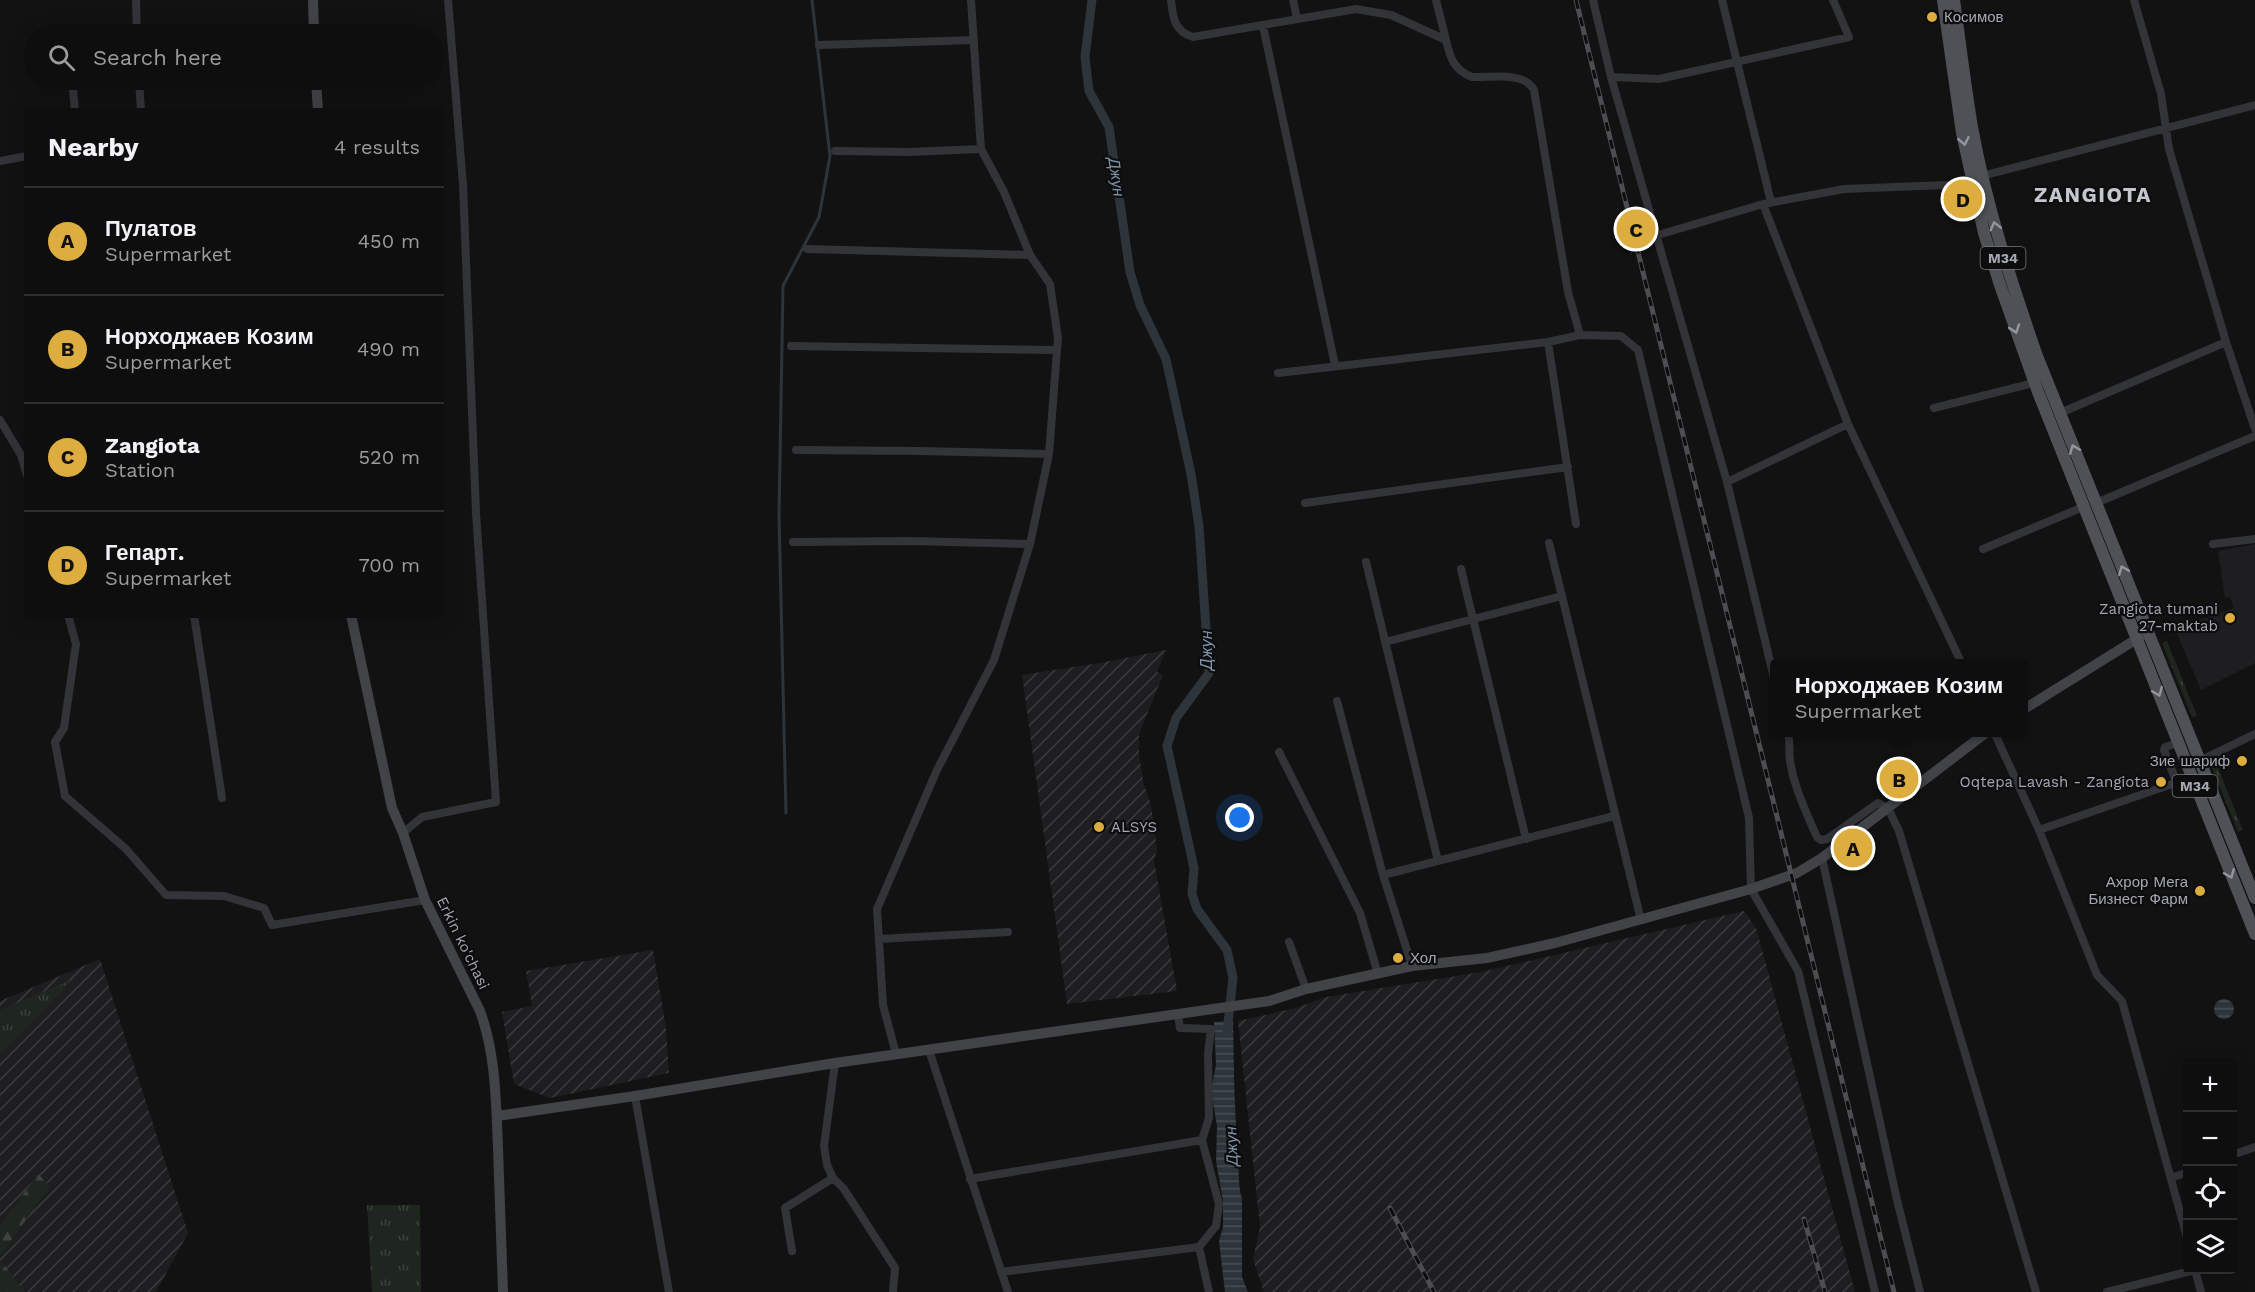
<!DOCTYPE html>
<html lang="en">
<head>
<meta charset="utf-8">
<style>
	:root { --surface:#0e0e0e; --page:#171717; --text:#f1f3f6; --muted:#9b9c9e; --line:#2e2e2e; --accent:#ddad40 }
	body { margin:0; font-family:"Work Sans",sans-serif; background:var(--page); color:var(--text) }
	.controls { position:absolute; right:18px; bottom:18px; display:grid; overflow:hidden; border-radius:6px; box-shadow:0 6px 24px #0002 }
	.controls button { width:54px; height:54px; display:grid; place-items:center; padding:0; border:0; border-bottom:2px solid var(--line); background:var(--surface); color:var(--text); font:30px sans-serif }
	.you { position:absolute; left:1240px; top:818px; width:21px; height:21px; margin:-15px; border:4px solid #fff; border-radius:50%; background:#1a73e8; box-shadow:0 0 0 9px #1a73e833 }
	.badge { display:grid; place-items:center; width:39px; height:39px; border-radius:50%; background:var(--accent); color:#111; font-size:20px; font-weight:700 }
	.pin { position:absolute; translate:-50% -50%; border:3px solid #fff; box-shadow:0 2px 6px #0006 }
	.popup { position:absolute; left:1770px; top:659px; width:258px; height:78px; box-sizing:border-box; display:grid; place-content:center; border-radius:6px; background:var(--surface); filter:drop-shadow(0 2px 4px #0005); font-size:20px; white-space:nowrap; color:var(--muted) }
	.popup b { font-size:22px; color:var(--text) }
	.popup::after { content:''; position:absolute; left:50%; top:100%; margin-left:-12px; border:12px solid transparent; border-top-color:var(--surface) }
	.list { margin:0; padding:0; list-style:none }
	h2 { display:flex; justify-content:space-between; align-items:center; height:78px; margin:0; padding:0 24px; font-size:26px }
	h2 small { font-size:20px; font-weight:400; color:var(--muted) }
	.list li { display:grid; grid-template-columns:39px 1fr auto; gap:18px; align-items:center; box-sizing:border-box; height:108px; padding:0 24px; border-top:2px solid var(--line) }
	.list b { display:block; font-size:22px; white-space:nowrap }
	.list p { margin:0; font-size:20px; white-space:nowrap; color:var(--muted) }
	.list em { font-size:20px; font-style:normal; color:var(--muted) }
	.icon { flex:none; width:33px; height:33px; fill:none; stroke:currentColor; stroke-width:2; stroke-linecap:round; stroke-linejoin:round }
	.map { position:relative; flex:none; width:2255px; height:1292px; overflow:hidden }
	.search { position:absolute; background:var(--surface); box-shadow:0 6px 24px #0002; left:24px; top:24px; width:420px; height:66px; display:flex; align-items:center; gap:15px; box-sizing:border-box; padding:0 21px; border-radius:33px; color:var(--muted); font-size:22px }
	.panel { position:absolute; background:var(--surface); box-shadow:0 6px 24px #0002; left:24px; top:108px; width:420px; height:510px; border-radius:6px }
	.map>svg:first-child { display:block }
	.built { fill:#1e1e20 }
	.industrial { fill:url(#industrial-furrows) }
	.grass { fill:url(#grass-tufts) }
	.forest { fill:url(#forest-firs) }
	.water { fill:url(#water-rules) }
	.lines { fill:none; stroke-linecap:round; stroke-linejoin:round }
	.stream { stroke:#2d343a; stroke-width:3 }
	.canal { stroke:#2d343a; stroke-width:9 }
	.minor { stroke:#333438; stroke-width:8 }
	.secondary { stroke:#414347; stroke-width:10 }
	.primary { stroke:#4f5156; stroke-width:12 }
	.rail-casing { stroke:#4c4e52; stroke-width:5 }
	.rail { stroke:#0d0d0e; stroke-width:3; stroke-dasharray:9; stroke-linecap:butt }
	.oneway { stroke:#9497a0 }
	.poi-dot { fill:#ddad40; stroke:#0d0d0e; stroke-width:2 }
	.labels { text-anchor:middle; stroke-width:4.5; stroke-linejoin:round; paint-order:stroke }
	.shield { fill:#0d0d0e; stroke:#777a81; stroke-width:1.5 }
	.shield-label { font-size:14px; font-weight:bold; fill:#a5a8b2 }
	.poi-label { font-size:15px; fill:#a5a8b2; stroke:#0d0d0e; text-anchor:end }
	.street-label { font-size:15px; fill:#a5a8b2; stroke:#0d0d0e }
	.water-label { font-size:16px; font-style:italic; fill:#7f94aa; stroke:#0d0d0e }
	.district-label { font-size:21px; font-weight:bold; letter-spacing:1.5px; fill:#c5c7cf; stroke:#0d0d0e }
</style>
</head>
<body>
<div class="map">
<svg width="2255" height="1292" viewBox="0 0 2255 1292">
	<defs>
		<pattern id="industrial-furrows" width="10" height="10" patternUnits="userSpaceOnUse" patternTransform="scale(1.5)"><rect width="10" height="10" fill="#1e1e20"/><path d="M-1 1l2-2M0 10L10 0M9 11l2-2" fill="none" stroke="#3c3c3e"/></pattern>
		<pattern id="grass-tufts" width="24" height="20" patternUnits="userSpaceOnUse" patternTransform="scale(1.5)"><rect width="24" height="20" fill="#1f251f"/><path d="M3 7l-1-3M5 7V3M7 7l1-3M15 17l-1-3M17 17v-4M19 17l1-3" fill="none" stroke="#3d423d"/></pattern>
		<pattern id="forest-firs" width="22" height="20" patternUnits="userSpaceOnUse" patternTransform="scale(1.5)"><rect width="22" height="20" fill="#1f251f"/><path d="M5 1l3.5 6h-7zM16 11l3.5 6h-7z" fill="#3d423d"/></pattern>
		<pattern id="water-rules" width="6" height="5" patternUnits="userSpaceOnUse" patternTransform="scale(1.5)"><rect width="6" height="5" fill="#2d343a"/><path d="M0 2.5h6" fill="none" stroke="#484f54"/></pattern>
	</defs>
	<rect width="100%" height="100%" fill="#121213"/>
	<!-- built -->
	<path class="built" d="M2255 544V663L2201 690 2175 629 2234 608 2230 597 2225 598 2218 551Z"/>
	<!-- industrial -->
	<path class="industrial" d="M1166 650 1157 672 1163 675 1139 734V755L1144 785 1151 805 1157 850 1154 860 1177 991 1067 1004 1022 675 1099 663Z
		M1744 911 1756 928 1855 1292H1264L1253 1259 1260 1227 1238 1021 1296 1008 1326 997 1481 972Z
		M653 950 666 1028 669 1073 550 1098 514 1084 502 1012 532 1006 526 971Z
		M100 959 188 1233 156 1292H0V1001Z"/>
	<!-- grass -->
	<path class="grass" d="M2167 641 2197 716 2192 717 2162 643Z
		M2210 763H2216L2243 830 2238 832Z
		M74 979 0 1054V1010Z
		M367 1205H420L421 1292H372Z"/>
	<!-- forest -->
	<path class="forest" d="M38 1174 50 1186 0 1256V1226Z
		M0 1260 25 1292H0Z"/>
	<!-- water -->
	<path class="water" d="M2214 1009a10 10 0 1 1 20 0a10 10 0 1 1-20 0Z
		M1233 1021C1234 1065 1234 1109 1238 1152 1239 1165 1238 1188 1242 1198V1277L1248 1292H1225L1219 1241 1223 1227V1201L1216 1161 1217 1126 1211 1091 1216 1065 1214 1022Z"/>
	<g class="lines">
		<!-- stream -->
		<path class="stream" d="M786 813 779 516 783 286 819 217 830 156 812 0"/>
		<!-- canal -->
		<path class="canal" d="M1092 0 1085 57 1089 91 1109 127 1130 272 1140 305 1166 359 1191 474 1199 526 1209 673 1176 718 1167 746 1194 868 1192 894 1197 909 1227 950 1233 978 1227 1032"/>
		<!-- minor -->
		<path class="minor" d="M136 0 137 34
			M1171 0C1173 18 1174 31 1193 37L1356 9 1391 15 1446 40C1450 58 1454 70 1472 77 1490 78 1524 71 1534 90L1568 292 1580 335
			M1293 0 1297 18
			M1436 0 1446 40
			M1593 0 1611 77 1727 482 1774 678
			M1722 0 1771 202
			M2134 0 2161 94 2169 149 2226 342 2255 429
			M1263 26 1335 365
			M819 45 974 40
			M1611 77 1659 79 1849 37 1833 0
			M72 80 75 111
			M139 80 141 111
			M835 151 909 152 981 149
			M0 161 27 156
			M1763 204 1848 424 1962 664
			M1658 235 1763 204 1844 189 1947 185 2255 105
			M807 249 1030 255
			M1548 342 1576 524
			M791 346 1057 350
			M1278 373 1548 342 1580 335 1621 336 1638 350 1749 818 1751 889 1798 971 1875 1292
			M1934 408 2034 383
			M2060 413 2226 342
			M0 420 21 455 27 475
			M796 450 920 451 1049 454
			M1727 482 1848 424
			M1305 503 1568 467
			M2096 503 2255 436
			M793 542 911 541 1030 544
			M1549 543 1641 920
			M2213 544 2255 539
			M1983 549 2083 507
			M1366 562 1438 861
			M1461 569 1526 839
			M68 615 76 644 64 728 55 742 65 796 126 849 166 895 224 896 264 908 272 925 425 900
			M194 615 222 798
			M1385 642 1562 596
			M1337 701 1383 875 1412 966
			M1788 732C1790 742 1789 751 1790 761 1794 787 1806 812 1817 837L1821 840 1827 839 1878 803 1888 808 1899 831 2036 1292
			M1994 732 2039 830 2097 975 2122 1001 2188 1241
			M1279 752 1360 913 1378 974
			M2199 761 2255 734
			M2039 830 2175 783 2176 781 2164 750 2165 747 2178 743
			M403 833 422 817 496 802 476 513 463 185 448 0
			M1822 858 1897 1200 1920 1292
			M1383 875 1614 816
			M879 939 1008 932
			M1289 942 1306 989
			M929 1050 1008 1292
			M896 1054 883 1005 877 909 937 770 994 660 1030 544 1049 454 1057 350 1058 338 1050 284 1030 255 1004 192 981 149 971 0
			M835 1063 824 1146 827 1165 833 1178 844 1189 895 1268 893 1292
			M635 1096 669 1292
			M2232 1155 2255 1147
			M2171 1178 2188 1172
			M970 1179 1202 1140
			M1199 1247 1209 1292
			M792 1251 785 1208 833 1178
			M2195 1270 2201 1292
			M1001 1272 1199 1247 1216 1226 1219 1204 1202 1140 1209 1118 1208 1054 1211 1029 1180 1028 1178 1015
			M2107 1292 2195 1270"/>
		<!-- secondary -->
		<path class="secondary" d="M313 0 314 34
			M316 80 318 111
			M351 615 392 808 403 833 425 900 480 1011C496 1054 496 1103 498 1148 500 1196 501 1244 503 1292
			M2024 709 2143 635
			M497 1116 635 1096 835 1063 1269 1001 1306 989 1412 966 1487 958 1555 943 1751 889 1797 873 1822 858 1987 732"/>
		<!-- primary -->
		<path class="primary" d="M1943 0 1962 133 1984 233 2000 285 2038 392 2255 934
			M1954 0C1960 42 1965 85 1972 127 1986 205 2011 281 2037 356L2255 898"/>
		<defs>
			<path id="rail" d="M1576 0 1894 1292
				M1390 1208 1434 1292
				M1804 1219 1825 1292"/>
		</defs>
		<!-- rail casing -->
		<use href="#rail" class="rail-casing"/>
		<!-- rail -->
		<use href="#rail" class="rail"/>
	</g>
	<!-- one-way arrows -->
	<defs><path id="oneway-chevron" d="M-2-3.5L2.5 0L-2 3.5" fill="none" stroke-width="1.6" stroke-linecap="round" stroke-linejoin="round" transform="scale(1.5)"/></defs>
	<g class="oneway">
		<use href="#oneway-chevron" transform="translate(1964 141) rotate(79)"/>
		<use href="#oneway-chevron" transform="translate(1995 226) rotate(-104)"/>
		<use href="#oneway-chevron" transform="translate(2015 329) rotate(71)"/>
		<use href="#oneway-chevron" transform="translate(2074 449) rotate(-112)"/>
		<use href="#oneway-chevron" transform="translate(2123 570) rotate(-112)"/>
		<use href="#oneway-chevron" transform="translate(2158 692) rotate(68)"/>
		<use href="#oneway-chevron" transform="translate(2230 874) rotate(68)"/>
	</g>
	<!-- markers -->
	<g class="poi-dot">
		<circle cx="1932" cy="17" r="6"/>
		<circle cx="2230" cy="618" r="6"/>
		<circle cx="2242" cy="761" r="6"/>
		<circle cx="2161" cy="782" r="6"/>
		<circle cx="1099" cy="827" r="6"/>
		<circle cx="2200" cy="891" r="6"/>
		<circle cx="1398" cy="958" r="6"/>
	</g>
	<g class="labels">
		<!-- shield labels -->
		<g class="shield">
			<rect x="1980.5" y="247" width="45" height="22" rx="4.5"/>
			<rect x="2172.5" y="775" width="45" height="22" rx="4.5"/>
		</g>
		<g class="shield-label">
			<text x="2003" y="263">M34</text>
			<text x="2195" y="791">M34</text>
		</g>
		<!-- poi labels -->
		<g class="poi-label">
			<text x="1944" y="22" text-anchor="start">Косимов</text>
			<text x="2218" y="614">Zangiota tumani<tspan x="2218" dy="17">27-maktab</tspan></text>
			<text x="2230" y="766">Зие шариф</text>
			<text x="2149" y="787">Oqtepa Lavash - Zangiota</text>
			<text x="1111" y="832" text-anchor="start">ALSYS</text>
			<text x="2188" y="887">Ахрор Мега<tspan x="2188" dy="17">Бизнест Фарм</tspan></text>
			<text x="1410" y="963" text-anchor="start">Хол</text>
		</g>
		<!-- street labels -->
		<g class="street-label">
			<text transform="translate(463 943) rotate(64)" y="5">Erkin ko'chasi</text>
		</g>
		<!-- water labels -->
		<g class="water-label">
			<text transform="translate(1117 177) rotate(82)" y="6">Джун</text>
			<text transform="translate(1206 650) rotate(-90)" y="6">Джун</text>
			<text transform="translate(1231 1146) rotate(-92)" y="6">Джун</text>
		</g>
		<!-- district labels -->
		<g class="district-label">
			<text x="2093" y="202">ZANGIOTA</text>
		</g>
	</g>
</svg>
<div class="controls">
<button>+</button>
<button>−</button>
<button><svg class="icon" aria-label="locate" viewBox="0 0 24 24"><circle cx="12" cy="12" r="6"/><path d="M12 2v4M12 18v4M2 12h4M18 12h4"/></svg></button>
<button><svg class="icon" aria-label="layers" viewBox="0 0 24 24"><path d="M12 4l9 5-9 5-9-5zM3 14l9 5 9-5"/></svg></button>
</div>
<div class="you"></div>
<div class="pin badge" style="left:1853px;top:848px">A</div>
<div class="pin badge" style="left:1899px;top:779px">B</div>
<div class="popup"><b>Норходжаев Козим</b>Supermarket</div>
<div class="pin badge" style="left:1636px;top:229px">C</div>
<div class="pin badge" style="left:1963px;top:199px">D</div>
<div class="search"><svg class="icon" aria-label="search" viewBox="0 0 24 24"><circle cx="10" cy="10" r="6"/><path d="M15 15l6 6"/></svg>Search here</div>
<section class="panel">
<h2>Nearby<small>4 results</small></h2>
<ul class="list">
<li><span class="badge">A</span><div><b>Пулатов</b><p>Supermarket</p></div><em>450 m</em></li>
<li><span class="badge">B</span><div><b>Норходжаев Козим</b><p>Supermarket</p></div><em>490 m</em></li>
<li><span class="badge">C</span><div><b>Zangiota</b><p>Station</p></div><em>520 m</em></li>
<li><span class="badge">D</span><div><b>Гепарт.</b><p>Supermarket</p></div><em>700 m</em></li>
</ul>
</section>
</div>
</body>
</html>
